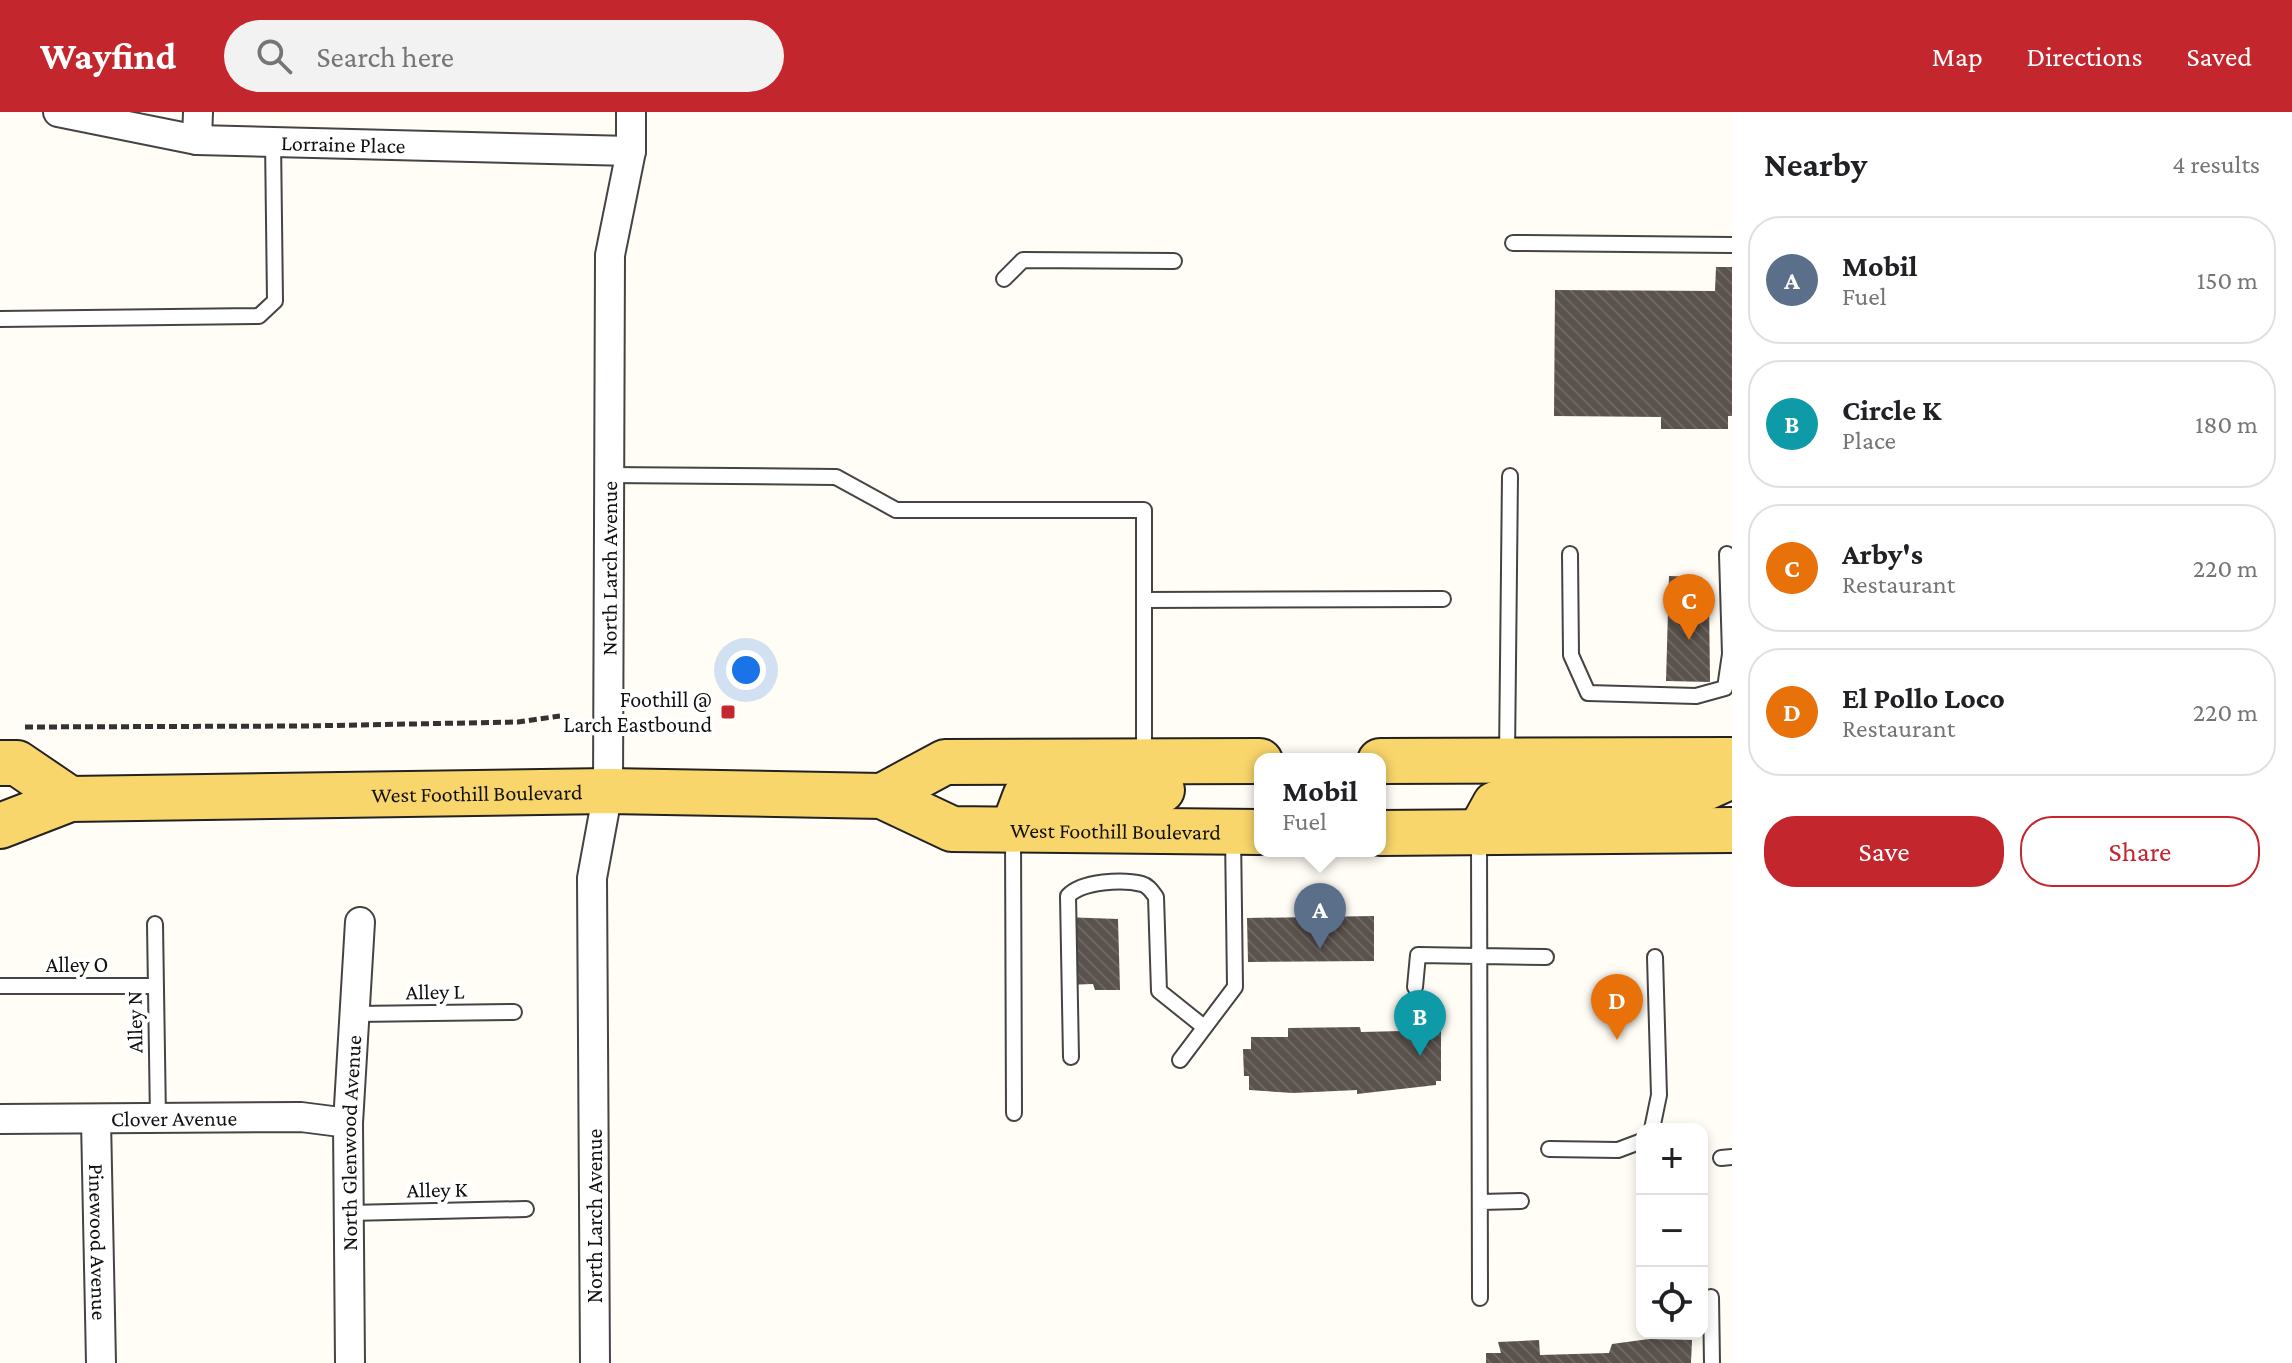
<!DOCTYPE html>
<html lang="en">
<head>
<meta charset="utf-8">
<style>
	:root { --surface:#fff; --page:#f2f2f2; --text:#202124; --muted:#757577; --line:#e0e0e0; --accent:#c4262e }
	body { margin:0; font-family:"Crimson Pro",serif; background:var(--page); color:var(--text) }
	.controls { position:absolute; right:24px; bottom:24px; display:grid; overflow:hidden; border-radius:16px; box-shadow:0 4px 12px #0003 }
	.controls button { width:72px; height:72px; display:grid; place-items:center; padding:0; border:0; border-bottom:2px solid var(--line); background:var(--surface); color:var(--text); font:40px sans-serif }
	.you { position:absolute; left:746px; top:558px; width:28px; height:28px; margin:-20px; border:6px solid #fff; border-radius:50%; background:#1a73e8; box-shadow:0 0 0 12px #1a73e833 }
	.badge { display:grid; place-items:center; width:52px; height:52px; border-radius:50%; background:var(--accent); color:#fff; font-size:26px; font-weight:700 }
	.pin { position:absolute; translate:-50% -66px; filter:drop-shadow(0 2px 4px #0008) }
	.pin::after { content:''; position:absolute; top:42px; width:28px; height:24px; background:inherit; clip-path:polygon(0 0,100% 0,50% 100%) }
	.popup { position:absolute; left:1254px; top:641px; width:132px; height:104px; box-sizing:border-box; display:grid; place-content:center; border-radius:16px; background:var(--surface); filter:drop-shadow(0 2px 6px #0005); font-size:26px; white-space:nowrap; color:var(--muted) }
	.popup b { font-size:30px; color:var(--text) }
	.popup::after { content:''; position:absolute; left:50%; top:100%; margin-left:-16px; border:16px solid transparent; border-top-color:var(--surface) }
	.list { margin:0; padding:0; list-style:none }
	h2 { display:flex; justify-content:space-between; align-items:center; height:104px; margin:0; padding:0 32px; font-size:34px }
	h2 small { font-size:26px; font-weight:400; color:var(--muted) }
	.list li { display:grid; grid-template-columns:52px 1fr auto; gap:24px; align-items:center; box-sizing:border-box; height:128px; margin:0 16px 16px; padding:0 16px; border:2px solid var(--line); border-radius:32px }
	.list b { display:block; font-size:30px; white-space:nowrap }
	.list p { margin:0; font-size:26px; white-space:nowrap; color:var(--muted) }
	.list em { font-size:26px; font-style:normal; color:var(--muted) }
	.actions { display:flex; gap:16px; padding:24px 32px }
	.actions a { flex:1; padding:18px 0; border:2px solid var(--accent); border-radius:32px; text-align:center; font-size:28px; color:var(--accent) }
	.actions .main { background:var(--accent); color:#fff }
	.icon { flex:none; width:44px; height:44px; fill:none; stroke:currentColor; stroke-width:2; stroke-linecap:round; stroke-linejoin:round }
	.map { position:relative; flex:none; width:1732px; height:1251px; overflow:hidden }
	header { display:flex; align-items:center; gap:48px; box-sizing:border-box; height:112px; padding:0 40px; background:var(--accent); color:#fff }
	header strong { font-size:38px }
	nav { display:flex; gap:44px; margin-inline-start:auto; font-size:28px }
	.search { width:560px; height:72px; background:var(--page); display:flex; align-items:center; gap:20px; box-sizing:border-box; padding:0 28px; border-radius:44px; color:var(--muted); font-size:30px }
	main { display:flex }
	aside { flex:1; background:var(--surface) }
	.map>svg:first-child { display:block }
	.building { fill:url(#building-back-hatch) }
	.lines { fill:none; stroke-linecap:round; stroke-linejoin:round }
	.lane-casing { stroke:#444; stroke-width:18 }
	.street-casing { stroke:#444; stroke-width:32 }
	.primary-casing { stroke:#222; stroke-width:48 }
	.path { stroke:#333; stroke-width:5; stroke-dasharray:8 4; stroke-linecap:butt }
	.lane { stroke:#fff; stroke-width:14 }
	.street { stroke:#fff; stroke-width:28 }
	.primary { stroke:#f9d66b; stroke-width:44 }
	.poi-dot { fill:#c4262e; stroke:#fff; stroke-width:3 }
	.labels { text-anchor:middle; stroke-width:8; stroke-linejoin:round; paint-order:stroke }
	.street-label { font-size:22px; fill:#111; stroke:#fff }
	.poi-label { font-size:22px; fill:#111; stroke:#fff; text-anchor:end }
</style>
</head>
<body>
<header>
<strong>Wayfind</strong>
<div class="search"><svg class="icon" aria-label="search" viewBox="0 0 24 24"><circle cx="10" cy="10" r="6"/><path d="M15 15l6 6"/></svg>Search here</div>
<nav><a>Map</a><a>Directions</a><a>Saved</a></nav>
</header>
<main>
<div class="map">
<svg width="1732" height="1251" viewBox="0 0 1732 1251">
	<defs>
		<pattern id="building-back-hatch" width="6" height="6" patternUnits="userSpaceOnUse" patternTransform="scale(2)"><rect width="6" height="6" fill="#5a524d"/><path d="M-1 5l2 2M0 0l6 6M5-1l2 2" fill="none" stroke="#6d6662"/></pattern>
	</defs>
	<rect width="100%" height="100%" fill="#fffdf5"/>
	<!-- building -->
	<path class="building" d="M1716 155H1732V304H1728V317H1661V305L1554 304 1555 178 1715 179Z
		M1669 464 1702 465V486L1709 484 1710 570 1666 569Z
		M1374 804V849L1248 850 1247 806Z
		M1063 805 1118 807 1120 878H1095L1093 872 1064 873Z
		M1427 892 1441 899V969H1436V973L1357 982V978L1293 981 1249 978V964H1244L1243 937H1251V925H1288V916L1360 915 1361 920 1402 919V893Z
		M1649 1227 1692 1228 1691 1251H1486V1241H1501L1498 1230 1539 1228 1540 1243 1609 1241 1612 1232Z"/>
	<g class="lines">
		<defs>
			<path id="lane" d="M1513 131 1732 133
				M1004 167 1023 148 1174 149
				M0 207 259 204 275 189 273 28
				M607 363 836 365 896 398H1144V644
				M1570 442 1571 543 1588 581 1696 584 1725 576 1730 542 1727 442
				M1144 488 1443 487
				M1507 644 1510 364
				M1013 722 1014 1001
				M1479 725 1480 1186
				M155 812 158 1007
				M0 874H155
				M1415 875 1418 843 1546 845
				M355 902 514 900
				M1071 945 1068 784C1082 769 1123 767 1142 772 1149 774 1152 780 1156 785L1159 879 1204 915
				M1180 948 1235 875 1233 722
				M1652 1017 1659 983 1655 845
				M1549 1037 1618 1038 1642 1029
				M1721 1046 1732 1045
				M1481 1090 1521 1089
				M349 1101 526 1097
				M1711 1185 1712 1251"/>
			<g id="street">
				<path id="s1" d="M58 0 197 28 631 39"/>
				<path d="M197 28 198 0"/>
				<path id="s2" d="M0 1007 301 1005 348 1011"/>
				<path id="s3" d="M96 1008 101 1251"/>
				<path id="s4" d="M350 1251 348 1011 360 810"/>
				<path id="s5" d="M595 1251 592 766 608 679 610 143 631 39V0"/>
			</g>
			<g id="primary">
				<path d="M1380 649 1732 648"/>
				<path d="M0 651H17L70 687"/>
				<path d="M882 684 945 650 1260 649"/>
				<path id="s6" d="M0 714 70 687 608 679 882 684 952 717 1260 720"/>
				<path d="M1013 717 1025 685 1059 680 1162 678"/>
				<path d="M1380 721 1732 718"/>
				<path d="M1479 721 1495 692 1527 682H1692L1732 664"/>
			</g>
		</defs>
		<!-- lane casing -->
		<use href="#lane" class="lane-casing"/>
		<!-- street casing -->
		<use href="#street" class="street-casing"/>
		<!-- primary casing -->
		<use href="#primary" class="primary-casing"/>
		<!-- path -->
		<path class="path" d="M25 615 304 614 518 610 560 604"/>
		<!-- lane -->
		<use href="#lane" class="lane"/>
		<!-- street -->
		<use href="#street" class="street"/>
		<!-- primary -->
		<use href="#primary" class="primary"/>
	</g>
	<!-- markers -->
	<rect class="poi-dot" x="720" y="592" width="16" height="16" rx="4"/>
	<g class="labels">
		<!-- street labels -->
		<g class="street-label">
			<text dy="8" stroke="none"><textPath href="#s1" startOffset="288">Lorraine Place</textPath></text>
			<text dy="8" stroke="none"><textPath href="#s5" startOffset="796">North Larch Avenue</textPath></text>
			<text dy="8" stroke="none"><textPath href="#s6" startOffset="482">West Foothill Boulevard</textPath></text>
			<text dy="8" stroke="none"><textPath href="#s6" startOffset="1128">West Foothill Boulevard</textPath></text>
			<text x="77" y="860">Alley O</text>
			<text transform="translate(435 879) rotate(-1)" y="8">Alley L</text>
			<text transform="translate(134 910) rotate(-91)" y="8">Alley N</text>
			<text dy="8" stroke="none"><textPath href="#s2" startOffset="174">Clover Avenue</textPath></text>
			<text dy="8" stroke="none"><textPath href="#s4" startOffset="220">North Glenwood Avenue</textPath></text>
			<text transform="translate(437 1077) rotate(-1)" y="8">Alley K</text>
			<text transform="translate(594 1104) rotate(-90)" y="8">North Larch Avenue</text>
			<text dy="8" stroke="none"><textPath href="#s3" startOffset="122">Pinewood Avenue</textPath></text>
		</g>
		<!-- poi labels -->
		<g class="poi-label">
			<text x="712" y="595">Foothill @<tspan x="712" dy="25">Larch Eastbound</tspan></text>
		</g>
	</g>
</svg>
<div class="controls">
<button>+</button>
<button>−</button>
<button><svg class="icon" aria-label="locate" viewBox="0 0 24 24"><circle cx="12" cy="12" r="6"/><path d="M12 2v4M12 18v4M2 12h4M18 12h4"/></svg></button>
</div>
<div class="you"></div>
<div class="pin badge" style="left:1320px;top:837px;background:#5c6f8a">A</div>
<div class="popup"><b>Mobil</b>Fuel</div>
<div class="pin badge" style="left:1420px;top:944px;background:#0f9aa8">B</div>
<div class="pin badge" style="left:1689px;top:528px;background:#e8710a">C</div>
<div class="pin badge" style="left:1617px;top:928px;background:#e8710a">D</div>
</div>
<aside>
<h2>Nearby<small>4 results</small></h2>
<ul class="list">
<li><span class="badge" style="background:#5c6f8a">A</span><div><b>Mobil</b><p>Fuel</p></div><em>150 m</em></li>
<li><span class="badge" style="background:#0f9aa8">B</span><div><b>Circle K</b><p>Place</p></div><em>180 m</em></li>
<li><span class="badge" style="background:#e8710a">C</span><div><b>Arby's</b><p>Restaurant</p></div><em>220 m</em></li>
<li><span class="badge" style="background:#e8710a">D</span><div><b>El Pollo Loco</b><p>Restaurant</p></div><em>220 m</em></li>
</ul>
<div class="actions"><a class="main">Save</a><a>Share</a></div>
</aside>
</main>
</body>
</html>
